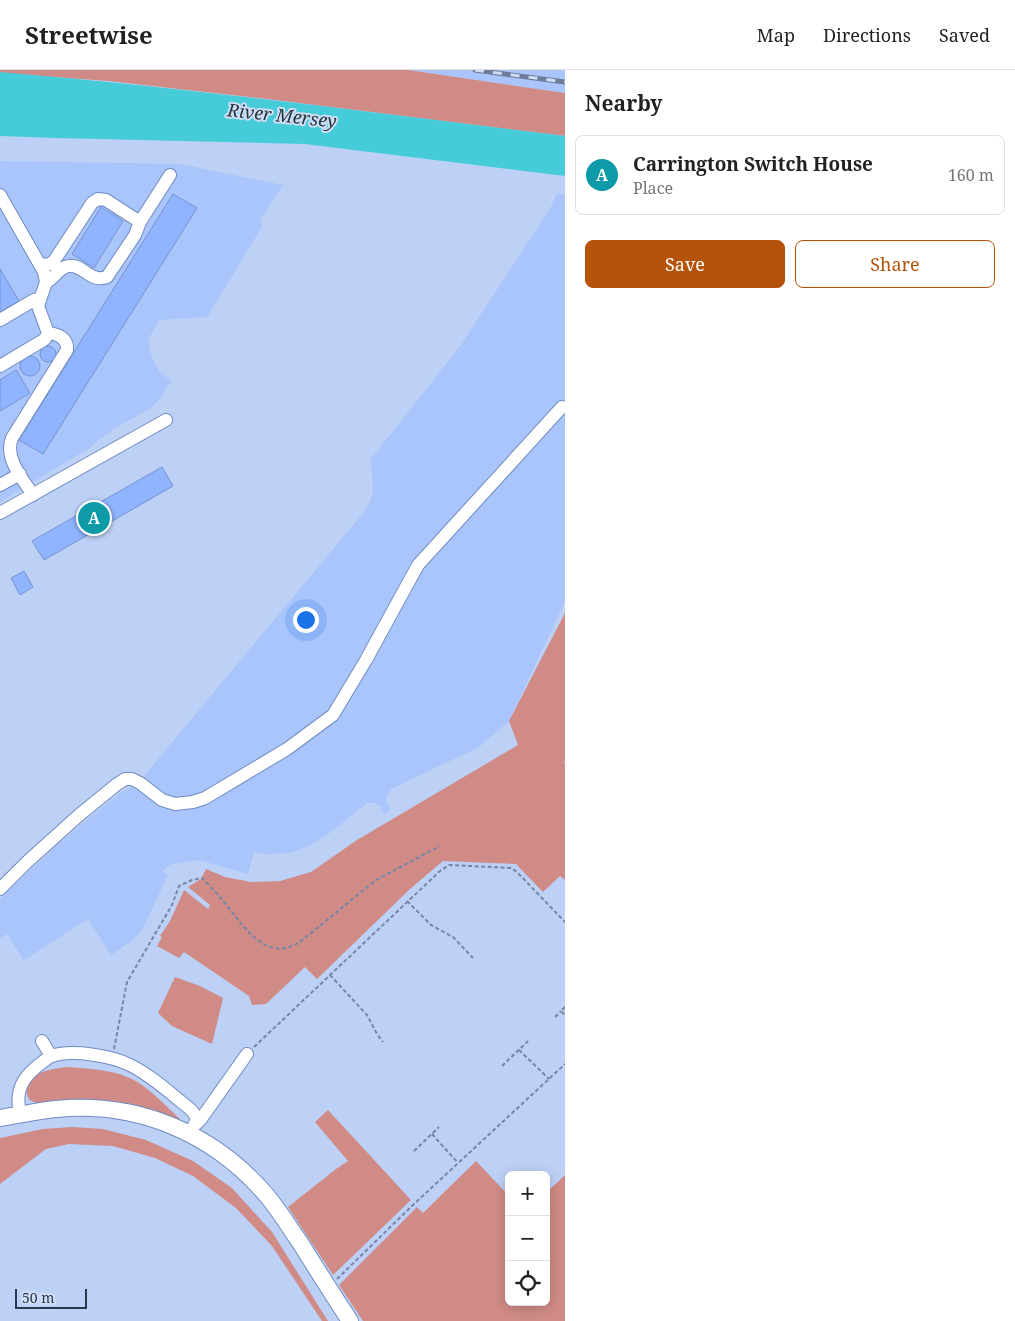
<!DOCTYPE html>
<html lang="en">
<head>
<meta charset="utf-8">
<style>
	:root { --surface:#fff; --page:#f6f6f6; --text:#202124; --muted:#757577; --line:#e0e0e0; --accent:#b45309 }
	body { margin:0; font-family:"Noto Serif",serif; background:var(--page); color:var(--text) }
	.controls { position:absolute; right:15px; bottom:15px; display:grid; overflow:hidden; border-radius:8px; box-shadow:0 2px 12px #0003 }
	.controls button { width:45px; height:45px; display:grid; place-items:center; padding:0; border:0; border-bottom:1px solid var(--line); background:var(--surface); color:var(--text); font:25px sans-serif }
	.scale { position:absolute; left:15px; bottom:12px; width:72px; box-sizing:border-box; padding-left:5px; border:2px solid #2c3850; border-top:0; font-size:14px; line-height:18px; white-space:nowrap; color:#2c3850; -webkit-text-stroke:4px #d0ddf6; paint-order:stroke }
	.you { position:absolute; left:305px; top:549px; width:18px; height:18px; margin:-12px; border:4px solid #fff; border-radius:50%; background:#1a73e8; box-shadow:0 0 0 8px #1a73e833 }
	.badge { display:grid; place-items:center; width:32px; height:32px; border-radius:50%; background:var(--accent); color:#fff; font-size:16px; font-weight:700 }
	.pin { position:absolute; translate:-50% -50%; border:2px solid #fff; box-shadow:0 1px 5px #0006 }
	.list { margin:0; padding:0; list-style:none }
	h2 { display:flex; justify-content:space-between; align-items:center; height:65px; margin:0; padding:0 20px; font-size:21px }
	h2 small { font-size:16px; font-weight:400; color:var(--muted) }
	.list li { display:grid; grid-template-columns:32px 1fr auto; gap:15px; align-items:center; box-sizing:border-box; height:80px; margin:0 10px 10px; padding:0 10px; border:1px solid var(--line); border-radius:8px }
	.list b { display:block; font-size:19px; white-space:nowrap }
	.list p { margin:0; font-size:16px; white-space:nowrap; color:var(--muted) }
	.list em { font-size:16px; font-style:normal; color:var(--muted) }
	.actions { display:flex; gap:10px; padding:15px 20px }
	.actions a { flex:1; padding:11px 0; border:1px solid var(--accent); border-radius:8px; text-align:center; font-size:18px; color:var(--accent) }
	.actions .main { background:var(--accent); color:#fff }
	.icon { flex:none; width:28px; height:28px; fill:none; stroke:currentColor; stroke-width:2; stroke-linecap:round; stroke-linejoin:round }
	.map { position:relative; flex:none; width:565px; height:1251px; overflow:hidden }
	header { display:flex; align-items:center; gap:30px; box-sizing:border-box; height:70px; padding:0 25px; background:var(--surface); border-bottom:1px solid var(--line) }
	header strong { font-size:24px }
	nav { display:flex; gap:28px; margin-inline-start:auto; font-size:18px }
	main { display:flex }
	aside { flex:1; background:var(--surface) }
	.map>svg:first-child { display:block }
	.built { fill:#aac5fb }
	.green { fill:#d08b86 }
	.water { fill:#46ccd8 }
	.building { fill:#90b4ff; stroke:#7793cd }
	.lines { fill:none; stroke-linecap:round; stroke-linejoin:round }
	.minor-casing { stroke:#6f8bc4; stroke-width:14 }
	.major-casing { stroke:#6f8bc4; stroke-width:18 }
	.path { stroke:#7786a5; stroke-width:2; stroke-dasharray:4 2.5; stroke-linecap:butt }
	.minor { stroke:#fff; stroke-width:12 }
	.major { stroke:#fff; stroke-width:16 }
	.rail-casing { stroke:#6d7c9a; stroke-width:5 }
	.rail { stroke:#d0ddf6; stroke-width:3; stroke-dasharray:9; stroke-linecap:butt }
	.labels { text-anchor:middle; stroke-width:4; stroke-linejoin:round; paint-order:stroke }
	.water-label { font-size:18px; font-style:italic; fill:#21383a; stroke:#d0ddf6 }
</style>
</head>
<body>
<header>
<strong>Streetwise</strong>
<nav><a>Map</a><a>Directions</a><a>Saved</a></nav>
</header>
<main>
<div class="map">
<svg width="565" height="1251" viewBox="0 0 565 1251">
	<rect width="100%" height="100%" fill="#bdd0f5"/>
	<!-- built -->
	<path class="built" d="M408 0H560L565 1V23Z
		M0 91 179 94 283 115 260 150 262 157 207 247 159 250 148 270 151 285 158 300 171 311 159 330 149 339 112 360 88 379 0 432Z
		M557 123 565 125V531L509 651 479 677 391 719 386 726 387 733 391 739 384 744 380 736 374 733H367L331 762 310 775 290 783 267 784 254 782 248 804 199 790 172 794 162 801 168 805 142 860 133 870 111 885 88 849 24 890 7 864 0 868V829L57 775 119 724 131 717 138 718 144 706 368 437 373 421 371 389 461 275 551 137Z"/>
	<!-- green -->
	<path class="green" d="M0 0H408L565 23V66L259 28 108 11 0 3Z
		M565 543V691L564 692 565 694V810L560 806 543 822 516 794 443 791 410 819 317 909 305 897 266 934 252 935 249 926 184 882 179 888 157 876 162 867 160 866 170 851 184 820 208 839 210 835 188 817 201 809 206 799 225 807 251 812 280 811 311 802 357 770 518 675 509 651Z
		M175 907 200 916 223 928 212 974 172 956 158 943Z
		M67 997C92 999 122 1000 142 1015 156 1025 168 1038 180 1049L178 1050C149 1039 120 1032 88 1030 79 1030 70 1030 61 1031 53 1032 41 1035 34 1032 30 1031 28 1028 27 1024 24 1002 52 999 67 997Z
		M328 1040 411 1130 333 1205 288 1137 336 1099 348 1091 315 1052Z
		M72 1057 103 1059 146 1070 193 1091 232 1118 272 1162 328 1251H322L272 1176 236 1138 193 1106 155 1088 113 1076 69 1074 46 1079 0 1114V1068L43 1059Z
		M476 1091 509 1126V1232H546V1123L565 1105V1251H363L339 1215 417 1137 423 1143Z"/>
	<!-- water -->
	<path class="water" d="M0 2C189 18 377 43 565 66V106L305 74 56 68 0 66Z"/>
	<!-- building -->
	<path class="building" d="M173 124 197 138 43 384 19 370Z
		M101 137 123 151 94 198 72 184Z
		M0 199 19 231 0 242Z
		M40 284a8 8 0 1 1 16 0a8 8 0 1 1-16 0Z
		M20 296a10 10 0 1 1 20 0a10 10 0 1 1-20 0Z
		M16 300 30 323 0 341V310Z
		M162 397 173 416 44 490 32 471Z
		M24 501 33 517 20 525 11 508Z"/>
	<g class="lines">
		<defs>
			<path id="minor" d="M0 125 44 202 46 212 38 236 48 263 45 269 42 271 0 296
				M40 195 50 194 54 191 92 133 98 129 106 130 140 152
				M46 212C55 209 58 197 69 196 84 194 89 213 107 207L135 165 140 152 170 105
				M0 250 34 230 39 229
				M0 415 20 404
				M33 425C22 408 4 388 12 368L67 280C68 268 58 264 48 263
				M0 443 166 350
				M0 819 27 792 78 746 116 715 125 709H132L140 713 162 730 175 734 193 732 205 728 287 679 333 645 366 590 418 495 562 337
				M42 971 51 986
				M20 1044C16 1026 19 1012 33 1000 39 995 45 989 52 986 72 979 112 986 130 995 152 1006 170 1023 189 1038 200 1048 197 1052 189 1063
				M196 1054 201 1049 247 984"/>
			<path id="major" d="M0 1048C19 1045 37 1041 56 1039 139 1031 215 1064 268 1127 280 1142 290 1158 301 1174 317 1200 333 1225 350 1251"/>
		</defs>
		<!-- minor casing -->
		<use href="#minor" class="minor-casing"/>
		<!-- major casing -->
		<use href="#major" class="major-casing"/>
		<!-- path -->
		<path class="path" d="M407 831 431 855 453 867 473 888
			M330 905 367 945 377 964 383 972
			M565 937 561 941 565 945
			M555 947 561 941
			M254 977 440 801 449 795 511 798 517 802 565 852
			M114 979 127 912 172 835 179 816 192 810 202 808C209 815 217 823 223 831 236 846 253 874 274 878 284 880 291 877 300 872L376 810 440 776
			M519 980 549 1009
			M502 996 528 971
			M432 1064 458 1093
			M414 1081 439 1057
			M337 1209 414 1134 565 994"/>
		<!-- minor -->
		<use href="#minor" class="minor"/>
		<!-- major -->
		<use href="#major" class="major"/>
		<defs>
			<path id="rail" d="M475 0 565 12"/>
		</defs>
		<!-- rail casing -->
		<use href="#rail" class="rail-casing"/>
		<!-- rail -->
		<use href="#rail" class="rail"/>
	</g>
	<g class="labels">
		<!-- water labels -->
		<g class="water-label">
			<text transform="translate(282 46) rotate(6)" y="6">River Mersey</text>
		</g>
	</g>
</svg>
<div class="controls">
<button>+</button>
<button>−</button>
<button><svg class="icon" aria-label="locate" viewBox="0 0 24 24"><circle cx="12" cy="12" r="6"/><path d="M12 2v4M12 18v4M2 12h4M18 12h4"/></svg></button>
</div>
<div class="scale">50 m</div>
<div class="you"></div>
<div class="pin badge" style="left:94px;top:448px;background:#0f9aa8">A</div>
</div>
<aside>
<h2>Nearby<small></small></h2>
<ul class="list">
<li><span class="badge" style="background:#0f9aa8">A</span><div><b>Carrington Switch House</b><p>Place</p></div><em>160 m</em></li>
</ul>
<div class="actions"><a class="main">Save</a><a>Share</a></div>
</aside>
</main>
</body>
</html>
